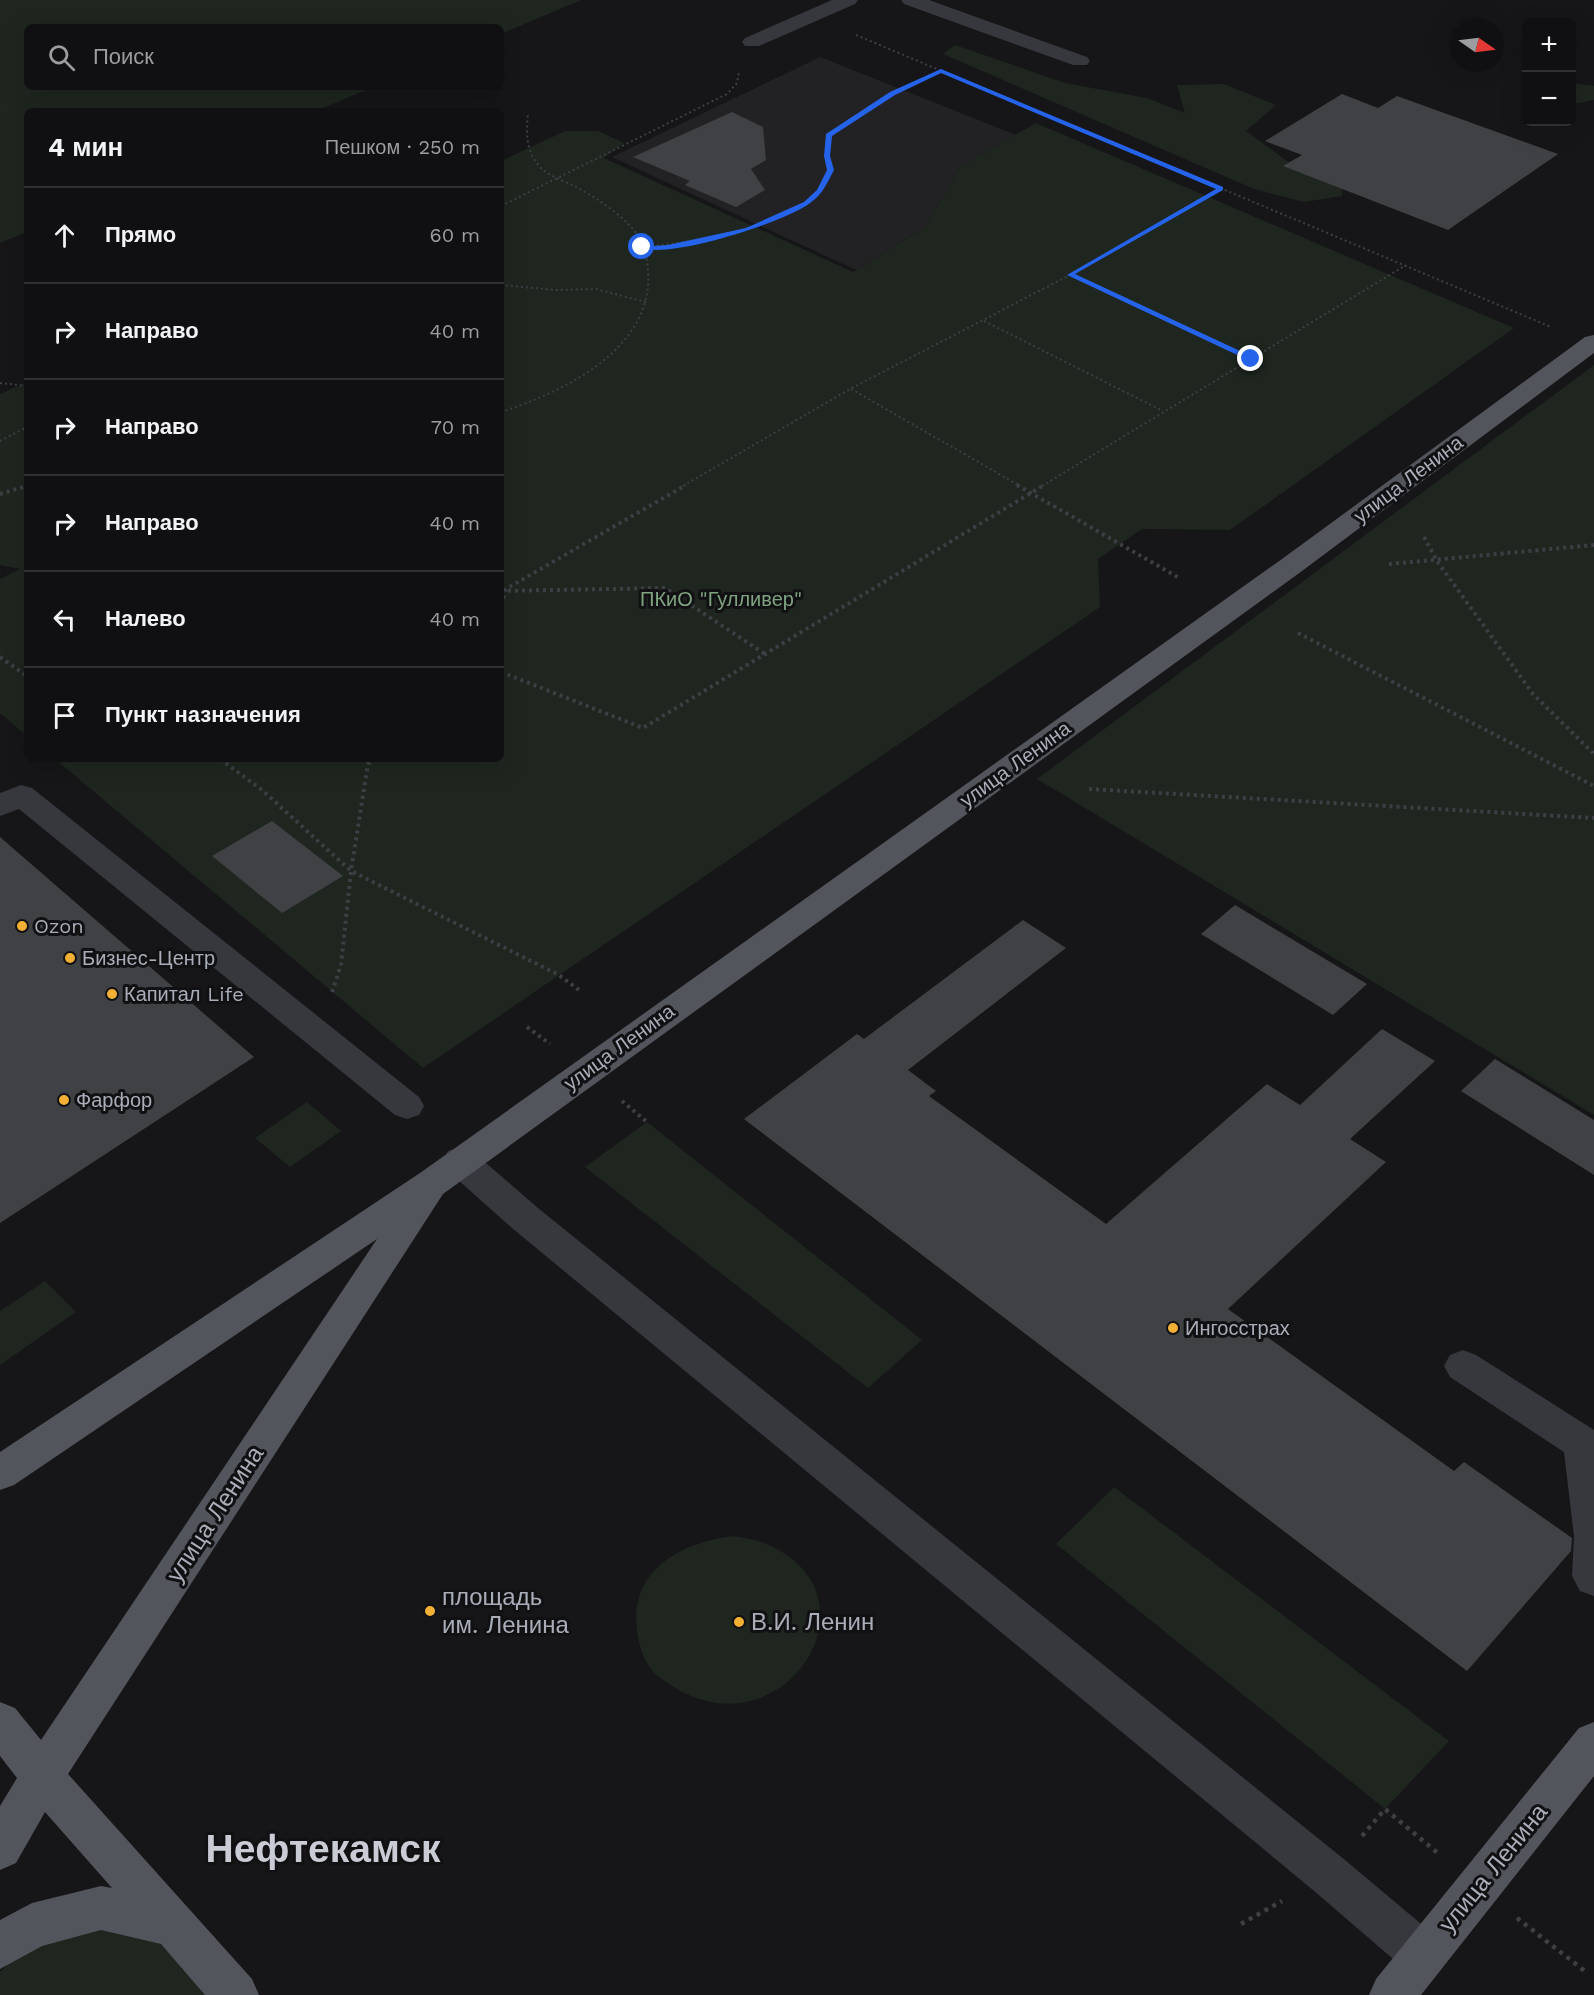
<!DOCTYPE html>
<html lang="ru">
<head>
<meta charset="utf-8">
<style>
	:root { --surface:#101012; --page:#1e1e20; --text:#f1f3f6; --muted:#9c9d9f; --line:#303032 }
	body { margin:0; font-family:"Work Sans",sans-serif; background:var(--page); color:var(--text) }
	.controls { position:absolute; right:18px; top:18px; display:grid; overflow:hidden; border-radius:9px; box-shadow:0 6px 24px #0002 }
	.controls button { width:54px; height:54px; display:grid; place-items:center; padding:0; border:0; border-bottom:2px solid var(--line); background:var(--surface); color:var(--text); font:30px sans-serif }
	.compass { position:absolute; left:1450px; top:18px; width:54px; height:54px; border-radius:50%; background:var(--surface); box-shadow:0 6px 24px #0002; rotate:104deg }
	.stop { position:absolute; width:18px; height:18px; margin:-14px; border:4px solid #2563eb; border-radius:50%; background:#fff }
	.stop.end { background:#2563eb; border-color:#fff; box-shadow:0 2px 6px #0008 }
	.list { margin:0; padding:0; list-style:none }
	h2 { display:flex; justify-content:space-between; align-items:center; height:78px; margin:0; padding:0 24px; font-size:26px }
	h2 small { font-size:20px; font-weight:400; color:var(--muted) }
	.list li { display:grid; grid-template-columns:39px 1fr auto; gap:18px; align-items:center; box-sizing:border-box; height:96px; padding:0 24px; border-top:2px solid var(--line) }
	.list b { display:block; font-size:22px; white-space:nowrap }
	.list em { font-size:20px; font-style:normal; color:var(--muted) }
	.icon { flex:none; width:33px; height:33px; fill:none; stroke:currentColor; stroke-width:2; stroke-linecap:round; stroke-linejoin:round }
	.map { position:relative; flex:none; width:1594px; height:1995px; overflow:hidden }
	.search { position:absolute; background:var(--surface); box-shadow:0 6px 24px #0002; left:24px; top:24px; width:480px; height:66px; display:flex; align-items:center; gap:15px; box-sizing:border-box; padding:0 21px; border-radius:9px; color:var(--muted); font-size:22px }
	.panel { position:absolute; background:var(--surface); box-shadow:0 6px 24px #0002; left:24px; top:108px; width:480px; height:654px; border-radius:9px }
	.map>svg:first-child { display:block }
	.built { fill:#222225 }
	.green { fill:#1e261f }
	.building { fill:#404145 }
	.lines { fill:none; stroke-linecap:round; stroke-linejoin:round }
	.path-far2 { stroke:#3d3f44; stroke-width:2; stroke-dasharray:2 3; stroke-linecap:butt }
	.path-far1 { stroke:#3d3f44; stroke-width:4; stroke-dasharray:3 4; stroke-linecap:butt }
	.path { stroke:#3d3f44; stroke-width:4.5; stroke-dasharray:4 5; stroke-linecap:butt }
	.minor { fill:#37383d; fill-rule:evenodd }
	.major { fill:#53555c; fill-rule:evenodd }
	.route { fill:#2563eb }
	.poi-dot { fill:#f2b134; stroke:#111113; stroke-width:2 }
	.labels { text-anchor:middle; stroke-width:6; stroke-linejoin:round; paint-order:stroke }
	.street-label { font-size:20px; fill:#a8adb8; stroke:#111113 }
	.park-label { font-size:20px; fill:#7fa381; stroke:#111113 }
	.poi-label { font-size:20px; fill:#a8adb8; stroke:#111113; text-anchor:start }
	.near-street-label { font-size:24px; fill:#a8adb8; stroke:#111113 }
	.near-poi-label { font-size:24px; fill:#a8adb8; stroke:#111113; text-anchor:start }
	.near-town-label { font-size:39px; font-weight:bold; fill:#c9ccd4; stroke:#111113 }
</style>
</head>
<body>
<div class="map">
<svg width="1594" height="1995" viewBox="0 0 1594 1995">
	<rect width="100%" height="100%" fill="#161618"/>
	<!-- built -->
	<path class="built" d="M820 57 1016 135 961 166 925 227 856 270 612 157Z"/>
	<!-- green -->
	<path class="green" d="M0 0H581L501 34V27H27V87H373L316 111H27V232L0 243Z
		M955 45 1065 83 1147 98 1185 113 1177 85 1224 84 1276 105 1246 131 1287 161 1342 182V196L1304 202 1254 189 943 54Z
		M1572 83 1594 86V100L1572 104Z
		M1036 123 1514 328 1230 530 1142 529 1098 559 1100 607 423 1068 55 759H501V161L565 131H598L624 143 604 158 853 272 925 227 961 166Z
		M1594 365V1115L1037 779Z
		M27 382V736L0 713V579L20 569 0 565V394Z
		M307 1102 341 1131 290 1167 255 1138Z
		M647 1122 922 1340 868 1388 585 1167Z
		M45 1281 76 1312 0 1365V1311Z
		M1114 1487 1449 1741 1385 1809 1056 1544Z
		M733 1536C743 1538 755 1539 764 1543 893 1595 776 1771 658 1676 647 1668 640 1650 638 1637 626 1573 677 1543 733 1536Z
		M80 1926 133 1927 182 1958 213 1995H0V1972L23 1949Z"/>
	<!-- building -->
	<path class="building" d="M1342 94 1378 108 1397 96 1558 154 1448 230 1283 166 1302 155 1265 141Z
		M732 112 763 127 766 160 751 169 765 190 736 207 685 185 690 181 633 157Z
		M272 821 343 876 282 913 212 856Z
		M0 837 254 1057 0 1223Z
		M1235 905 1367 984 1333 1015 1201 934Z
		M1023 920 1066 948 908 1070 936 1091 929 1096 1106 1224 1267 1084 1300 1105 1382 1029 1435 1061 1350 1139 1386 1162 1228 1309 1454 1471 1464 1462 1572 1538 1571 1551 1467 1671 744 1119 857 1034 864 1039Z
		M1495 1059 1594 1120V1175L1461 1091Z"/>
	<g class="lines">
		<!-- path-far2 -->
		<path class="path-far2" d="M856 35 1551 327
			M501 206 727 94 737 83 739 72
			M642 247C681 245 802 224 822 188 832 172 827 154 829 135L893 94 940 72
			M1071 275 1251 359
			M501 285 556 290 596 289 646 302
			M984 321 1163 411
			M0 383 27 386
			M851 389 1020 486
			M501 412C563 392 654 349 648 271 647 256 643 241 633 229 617 211 595 197 574 186 562 180 548 176 539 166 526 150 526 133 528 114
			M0 441 27 427
			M683 486 850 389 1070 275 1220 189
			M1042 486 1406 265"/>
		<!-- path-far1 -->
		<path class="path-far1" d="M1017 485 1181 579
			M0 494 27 486
			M1424 537 1437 561 1533 694 1594 754
			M1389 564 1594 545
			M501 591 665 588 765 654
			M501 605 506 589 686 485
			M1298 633 1594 786
			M0 657 27 676
			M501 672 643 728 1044 485
			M220 759 262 790 351 871 559 975 579 990
			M1089 789 1594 818
			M332 992 341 965 351 871 368 764 374 759
			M527 1027 550 1044
			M622 1101 647 1122"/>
		<!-- path -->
		<path class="path" d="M1362 1836 1385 1809 1439 1854
			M1517 1918 1586 1972
			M1241 1924 1282 1901"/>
		<!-- minor -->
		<path class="minor" d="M832 0H858L855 4 759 46H745L742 42 745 38Z
			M901 0H929L1087 57 1090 61 1087 65H1073L904 4Z
			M21 785 32 788 419 1097 424 1106 419 1115 407 1119 395 1115 19 809 0 816V793Z
			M460 1147 472 1151 538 1208 1345 1860 1439 1939 1446 1955 1439 1971 1423 1978 1407 1971 1313 1890 512 1228 448 1171 442 1161 448 1151Z
			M1463 1350 1476 1355 1594 1430V1596L1580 1591 1572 1576 1574 1536 1564 1452 1450 1377 1444 1366 1450 1355Z"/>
		<!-- major -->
		<path class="major" d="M1594 335V353L1302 571 443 1194 68 1774 252 1979 259 1995H205L161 1944 101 1930 42 1946 0 1969V1920L32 1903 101 1886 112 1888 45 1812 16 1863 0 1870V1806L17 1778 0 1756V1702L15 1708 41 1740 377 1239 14 1485 0 1490V1452L420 1173 1282 559 1585 337Z
			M1594 1722V1776L1421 1995H1369L1376 1979 1579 1728Z"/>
	</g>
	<!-- route -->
	<path class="route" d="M941 69 1223 187V190L1075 274 1253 357V360H1248L1067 275 1216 189 941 73 895 95 832 136 830 156 834 170C827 183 823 194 810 203 786 222 665 261 639 247L668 245 746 228 804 202 817 190 827 170 824 156 826 134 890 92Z"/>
	<!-- markers -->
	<g class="poi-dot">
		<circle cx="22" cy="926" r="6"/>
		<circle cx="70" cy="958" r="6"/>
		<circle cx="112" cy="994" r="6"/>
		<circle cx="64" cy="1100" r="6"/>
		<circle cx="1173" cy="1328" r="6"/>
		<circle cx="430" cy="1611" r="6"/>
		<circle cx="739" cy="1622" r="6"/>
	</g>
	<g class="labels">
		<!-- street labels -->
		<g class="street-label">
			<text transform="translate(1408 479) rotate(-37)" y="7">улица Ленина</text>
			<text transform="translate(1015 764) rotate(-36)" y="7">улица Ленина</text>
			<text transform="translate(619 1047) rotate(-36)" y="7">улица Ленина</text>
		</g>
		<!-- park labels -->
		<g class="park-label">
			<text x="721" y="606">ПКиО "Гулливер"</text>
		</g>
		<!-- poi labels -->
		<g class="poi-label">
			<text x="34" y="933">Ozon</text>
			<text x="82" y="965">Бизнес-Центр</text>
			<text x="124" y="1001">Капитал Life</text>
			<text x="76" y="1107">Фарфор</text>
			<text x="1185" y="1335">Ингосстрах</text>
		</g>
		<!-- near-street labels -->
		<g class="near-street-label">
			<text transform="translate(215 1514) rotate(-57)" y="8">улица Ленина</text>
			<text transform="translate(1493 1868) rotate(-51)" y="8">улица Ленина</text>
		</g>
		<!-- near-poi labels -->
		<g class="near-poi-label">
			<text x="442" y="1605">площадь<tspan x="442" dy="28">им. Ленина</tspan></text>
			<text x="751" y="1630">В.И. Ленин</text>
		</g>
		<!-- near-town labels -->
		<g class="near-town-label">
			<text x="323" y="1862">Нефтекамск</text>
		</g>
	</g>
</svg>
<div class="controls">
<button>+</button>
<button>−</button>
</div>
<svg class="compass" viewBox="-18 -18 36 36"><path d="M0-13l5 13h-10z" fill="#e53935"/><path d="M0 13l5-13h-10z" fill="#9c9d9f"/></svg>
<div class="stop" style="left:642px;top:247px"></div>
<div class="stop end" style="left:1251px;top:359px"></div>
<div class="search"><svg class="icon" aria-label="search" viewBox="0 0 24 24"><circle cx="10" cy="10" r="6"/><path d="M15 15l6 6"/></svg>Поиск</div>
<section class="panel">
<h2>4 мин<small>Пешком · 250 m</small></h2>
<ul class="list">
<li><svg class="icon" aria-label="ahead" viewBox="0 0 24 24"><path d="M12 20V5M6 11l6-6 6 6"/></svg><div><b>Прямо</b></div><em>60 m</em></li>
<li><svg class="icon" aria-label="right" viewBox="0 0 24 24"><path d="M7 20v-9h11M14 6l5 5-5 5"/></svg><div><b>Направо</b></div><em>40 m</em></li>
<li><svg class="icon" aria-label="right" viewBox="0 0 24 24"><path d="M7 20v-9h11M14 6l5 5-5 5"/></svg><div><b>Направо</b></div><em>70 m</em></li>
<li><svg class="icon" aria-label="right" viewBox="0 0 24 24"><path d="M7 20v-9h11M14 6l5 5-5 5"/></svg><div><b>Направо</b></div><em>40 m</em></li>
<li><svg class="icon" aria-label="left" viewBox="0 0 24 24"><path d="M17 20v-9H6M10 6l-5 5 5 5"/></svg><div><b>Налево</b></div><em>40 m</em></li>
<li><svg class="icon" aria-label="arrive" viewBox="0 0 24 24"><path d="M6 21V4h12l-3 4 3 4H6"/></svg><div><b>Пункт назначения</b></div></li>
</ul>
</section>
</div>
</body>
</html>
